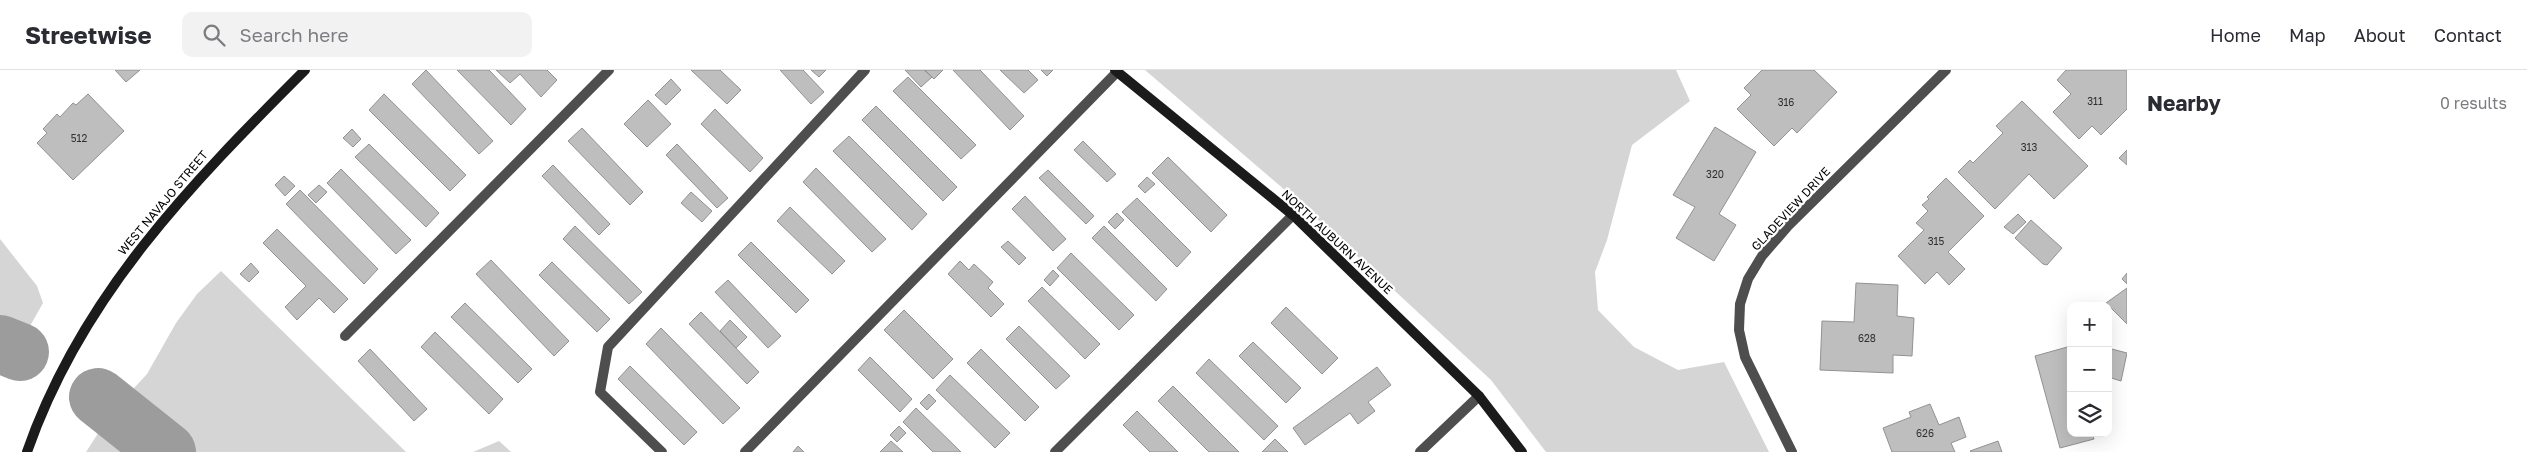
<!DOCTYPE html>
<html lang="en">
<head>
<meta charset="utf-8">
<style>
	:root { --surface:#fff; --page:#f2f2f3; --text:#2b2b33; --muted:#7c7c81; --line:#e1e1e2 }
	body { margin:0; font-family:"Golos Text",sans-serif; background:var(--page); color:var(--text) }
	.controls { position:absolute; right:15px; bottom:15px; display:grid; overflow:hidden; border-radius:10px; box-shadow:0 5px 20px #0002 }
	.controls button { width:45px; height:45px; display:grid; place-items:center; padding:0; border:0; border-bottom:1px solid var(--line); background:var(--surface); color:var(--text); font:25px sans-serif }
	.list { margin:0; padding:0; list-style:none }
	h2 { display:flex; justify-content:space-between; align-items:center; height:65px; margin:0; padding:0 20px; font-size:21px }
	h2 small { font-size:16px; font-weight:400; color:var(--muted) }
	.icon { flex:none; width:28px; height:28px; fill:none; stroke:currentColor; stroke-width:2; stroke-linecap:round; stroke-linejoin:round }
	.map { position:relative; flex:none; width:2127px; height:382px; overflow:hidden }
	header { display:flex; align-items:center; gap:30px; box-sizing:border-box; height:70px; padding:0 25px; background:var(--surface); border-bottom:1px solid var(--line) }
	header strong { font-size:24px }
	nav { display:flex; gap:28px; margin-inline-start:auto; font-size:18px }
	.search { width:350px; height:45px; background:var(--page); display:flex; align-items:center; gap:12px; box-sizing:border-box; padding:0 18px; border-radius:10px; color:var(--muted); font-size:19px }
	main { display:flex }
	aside { flex:1; background:var(--surface) }
	.map>svg:first-child { display:block }
	.green { fill:#d5d5d5 }
	.lines { fill:none; stroke-linecap:round; stroke-linejoin:round }
	.river { stroke:#9c9c9c; stroke-width:58 }
	.building { fill:#bebebe; stroke:#929292 }
	.lane { stroke:#4e4e4e; stroke-width:10 }
	.street { stroke:#4e4e4e; stroke-width:10 }
	.secondary { stroke:#1b1b1b; stroke-width:10 }
	.labels { text-anchor:middle; stroke-width:4.5; stroke-linejoin:round; paint-order:stroke }
	.number-label { font-size:10px; fill:#303030 }
	.street-label { font-size:12px; fill:#000; stroke:#fff }
</style>
</head>
<body>
<header>
<strong>Streetwise</strong>
<div class="search"><svg class="icon" aria-label="search" viewBox="0 0 24 24"><circle cx="10" cy="10" r="6"/><path d="M15 15l6 6"/></svg>Search here</div>
<nav><a>Home</a><a>Map</a><a>About</a><a>Contact</a></nav>
</header>
<main>
<div class="map">
<svg width="2127" height="382" viewBox="0 0 2127 382">
	<rect width="100%" height="100%" fill="#fff"/>
	<!-- green -->
	<path class="green" d="M1145 0H1676L1690 31 1632 75 1607 170 1595 202 1598 240 1634 277 1678 300 1724 292 1769 382H1546L1491 310 1300 133Z
		M0 169 37 216 43 233 30 256 23 275 0 266Z
		M221 201 406 382H187L123 330 147 304 176 253 197 224Z
		M0 283 20 290 0 298Z
		M106 351 146 382H86Z
		M499 371 511 382H473Z"/>
	<g class="lines">
		<!-- river -->
		<path class="river" d="M0 274 20 282
			M98 327 167 382"/>
	</g>
	<!-- building -->
	<path class="building" d="M115 0H140L126 12Z
		M426 0 493 71 479 84 412 14Z
		M457 0H489L526 39 511 55Z
		M496 0H547L557 10 541 27 520 4 510 13Z
		M691 0H720L741 20 727 34Z
		M780 0H803L824 22 811 34Z
		M811 0H826L819 7Z
		M905 0H924L932 7 921 17Z
		M925 0H943L934 9Z
		M953 0H980L1024 46 1010 60Z
		M1000 0H1028L1038 10 1024 23Z
		M1041 0H1053L1047 6Z
		M1762 0H1814L1837 22 1797 63 1792 58 1774 76 1737 39 1751 25 1744 18Z
		M2066 0H2127V39L2101 65 2092 56 2079 69 2053 42 2071 24 2057 10Z
		M908 7 976 75 961 89 893 21Z
		M671 9 681 20 666 35 655 25Z
		M88 24 124 61 73 110 37 73 47 63 43 59 57 44 60 47 73 33 76 35Z
		M384 24 466 105 450 121 369 40Z
		M648 30 671 54 647 77 624 54Z
		M2022 31 2088 96 2054 129 2029 104 1995 139 1958 102 1970 90 1973 93 2003 63 1996 56Z
		M876 36 957 117 943 131 862 50Z
		M715 39 763 88 750 102 701 54Z
		M1715 57 1756 82 1719 144 1736 155 1714 191 1676 168 1695 137 1673 125Z
		M582 58 643 122 630 135 568 71Z
		M352 59 361 69 353 77 343 68Z
		M849 66 927 144 912 160 833 81Z
		M1083 71 1116 104 1107 112 1074 80Z
		M369 74 439 143 426 157 355 87Z
		M677 74 728 128 717 138 666 85Z
		M2127 80V95L2119 88Z
		M1168 87 1227 145 1211 162 1152 103Z
		M553 95 610 154 599 165 542 106Z
		M816 98 886 169 872 182 803 112Z
		M341 99 411 170 396 184 327 113Z
		M1048 100 1094 146 1086 154 1039 108Z
		M284 106 295 116 285 126 275 115Z
		M1147 107 1155 114 1145 123 1138 116Z
		M1946 108 1984 146 1948 182 1965 199 1949 215 1937 202 1925 214 1898 186 1924 160 1916 153 1928 141 1922 135 1929 129 1927 127Z
		M319 115 327 122 316 133 308 125Z
		M300 120 378 199 364 214 286 134Z
		M691 122 712 141 702 152 681 133Z
		M1025 126 1066 169 1053 181 1012 139Z
		M1137 128 1191 182 1177 197 1122 142Z
		M790 137 845 191 832 204 777 151Z
		M1117 143 1124 150 1115 159 1108 152Z
		M2018 144 2026 152 2013 164 2004 157Z
		M2031 150 2062 178 2047 195 2043 194 2015 168Z
		M575 156 642 222 629 234 563 169Z
		M1104 156 1167 219 1156 231 1092 168Z
		M277 159 348 229 334 243 319 228 297 250 285 237 306 216 263 173Z
		M1008 171 1026 188 1019 195 1001 177Z
		M751 172 809 230 796 243 738 185Z
		M1071 183 1134 245 1119 260 1057 198Z
		M491 190 569 271 554 286 476 204Z
		M960 191 969 200 974 194 993 212 988 218 1004 234 991 247 948 204Z
		M552 192 610 249 597 262 539 205Z
		M251 193 259 202 249 212 240 204Z
		M1053 200 1059 206 1050 216 1044 210Z
		M2127 203V214L2122 209Z
		M728 210 781 266 768 278 715 222Z
		M1856 213 1898 215 1897 246 1914 248 1912 286 1893 285V303L1820 300 1822 251 1854 252Z
		M1042 217 1100 274 1085 289 1028 231Z
		M2127 218V254L2106 233Z
		M465 233 532 299 518 313 451 247Z
		M1286 237 1338 288 1322 304 1271 253Z
		M904 240 953 289 933 309 884 260Z
		M701 242 759 302 747 314 689 254Z
		M730 250 747 267 736 278 720 261Z
		M1019 256 1070 306 1056 319 1006 269Z
		M661 258 740 338 723 354 646 274Z
		M435 262 503 329 489 344 421 277Z
		M1253 272 1301 318 1286 333 1239 286Z
		M2071 276V363H2092L2094 369 2060 378 2035 286Z
		M2108 278 2127 283 2121 311 2108 307Z
		M370 279 427 339 414 351 358 291Z
		M981 279 1039 337 1025 351 967 293Z
		M870 287 912 329 900 342 858 300Z
		M1209 289 1278 356 1264 370 1196 303Z
		M630 296 697 362 684 375 618 309Z
		M1377 297 1391 315 1368 332 1375 341 1358 354 1350 343 1305 375 1293 358Z
		M950 305 1010 363 995 378 936 320Z
		M1173 316 1239 382H1209L1158 331Z
		M929 324 936 331 927 340 920 333Z
		M1930 334 1939 355 1959 347 1966 367 1951 373 1955 382H1892L1883 358 1911 347 1909 342Z
		M916 338 961 382H933L903 352Z
		M1137 341 1178 382H1150L1123 355Z
		M899 356 906 363 897 372 890 365Z
		M1275 369 1288 382H1262Z
		M891 371 903 382H880Z
		M1998 371 2002 382H1971L1970 381Z
		M798 376 804 382H793Z"/>
	<g class="lines">
		<!-- lane -->
		<path class="lane" d="M345 266 609 0
			M662 382 600 322 608 277 865 0
			M745 382 1117 2
			M1055 382 1293 145
			M1420 382 1479 326"/>
		<!-- street -->
		<path class="street" d="M1792 382 1745 287 1739 260 1740 234 1748 209 1762 186 1788 156 1946 0"/>
		<!-- secondary -->
		<path class="secondary" d="M1115 0 1293 145 1479 326 1522 382
			M27 382C81 226 191 114 305 0"/>
	</g>
	<g class="labels">
		<!-- number labels -->
		<g class="number-label">
			<text x="2095" y="35">311</text>
			<text x="1786" y="36">316</text>
			<text x="79" y="72">512</text>
			<text x="2029" y="81">313</text>
			<text x="1715" y="108">320</text>
			<text x="1936" y="175">315</text>
			<text x="1867" y="272">628</text>
			<text x="1925" y="367">626</text>
		</g>
		<!-- street labels -->
		<g class="street-label">
			<text transform="translate(163 133) rotate(-50)" y="4">WEST NAVAJO STREET</text>
			<text transform="translate(1791 139) rotate(-47)" y="4">GLADEVIEW DRIVE</text>
			<text transform="translate(1337 172) rotate(43)" y="4">NORTH AUBURN AVENUE</text>
		</g>
	</g>
</svg>
<div class="controls">
<button>+</button>
<button>−</button>
<button><svg class="icon" aria-label="layers" viewBox="0 0 24 24"><path d="M12 4l9 5-9 5-9-5zM3 14l9 5 9-5"/></svg></button>
</div>
</div>
<aside>
<h2>Nearby<small>0 results</small></h2>
<ul class="list">
</ul>
</aside>
</main>
</body>
</html>
